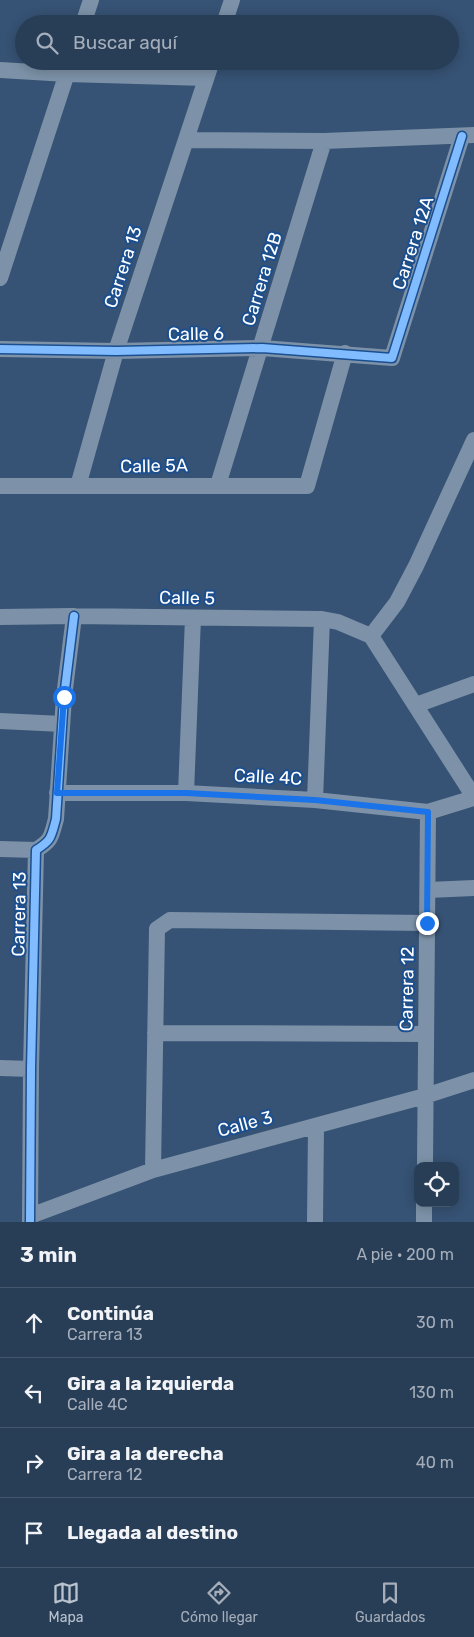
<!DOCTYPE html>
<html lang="es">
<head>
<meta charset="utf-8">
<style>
	:root { --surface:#283e57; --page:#344961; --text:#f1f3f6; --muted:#a5aeba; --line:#44576d; --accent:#b9c2ce }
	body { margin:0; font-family:Rubik,sans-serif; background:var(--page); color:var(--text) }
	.controls { position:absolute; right:15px; bottom:15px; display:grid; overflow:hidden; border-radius:10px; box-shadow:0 2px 12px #0003 }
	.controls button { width:45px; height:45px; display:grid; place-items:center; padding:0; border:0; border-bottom:1px solid var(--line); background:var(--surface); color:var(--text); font:25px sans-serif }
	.stop { position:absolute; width:15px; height:15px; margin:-11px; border:4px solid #1a73e8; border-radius:50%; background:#fff }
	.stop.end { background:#1a73e8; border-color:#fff; box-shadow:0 1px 5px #0008 }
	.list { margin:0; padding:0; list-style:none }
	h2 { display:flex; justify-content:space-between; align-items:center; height:65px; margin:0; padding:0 20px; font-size:21px }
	h2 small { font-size:16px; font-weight:400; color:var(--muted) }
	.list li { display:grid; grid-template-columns:32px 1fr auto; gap:15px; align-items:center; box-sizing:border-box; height:70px; padding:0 20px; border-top:1px solid var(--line) }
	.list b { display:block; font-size:19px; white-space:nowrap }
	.list p { margin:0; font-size:16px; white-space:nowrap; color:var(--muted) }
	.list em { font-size:16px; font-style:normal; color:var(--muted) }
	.icon { flex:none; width:28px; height:28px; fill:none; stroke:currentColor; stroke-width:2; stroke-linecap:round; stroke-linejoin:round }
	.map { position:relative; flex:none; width:474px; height:1222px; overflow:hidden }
	.search { position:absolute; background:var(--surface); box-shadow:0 2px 12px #0003; left:15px; right:15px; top:15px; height:55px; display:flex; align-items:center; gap:12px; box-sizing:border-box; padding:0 18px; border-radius:28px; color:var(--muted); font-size:19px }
	.sheet { height:345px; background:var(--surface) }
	nav { display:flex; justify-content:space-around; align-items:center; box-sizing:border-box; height:70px; border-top:1px solid var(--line); background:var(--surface); font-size:14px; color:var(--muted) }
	nav a { display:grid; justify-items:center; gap:2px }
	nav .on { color:var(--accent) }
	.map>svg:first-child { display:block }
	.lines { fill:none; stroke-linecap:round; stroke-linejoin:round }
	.street { stroke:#7d92a8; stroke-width:16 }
	.cycleway-casing { stroke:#1b4f8f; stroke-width:11 }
	.cycleway { stroke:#80bcff; stroke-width:8 }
	.route { stroke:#1a73e8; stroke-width:6 }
	.labels { text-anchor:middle; stroke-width:4; stroke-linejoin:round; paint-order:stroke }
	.street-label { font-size:18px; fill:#fff; stroke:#1b4f8f }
</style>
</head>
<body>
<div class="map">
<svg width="474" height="1222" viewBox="0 0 474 1222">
	<rect width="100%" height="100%" fill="#365274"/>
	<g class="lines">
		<!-- street -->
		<path class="street" d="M83 24 91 0
			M224 24 232 0
			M0 70 67 74 206 78
			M186 140 324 141 474 135
			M0 278 71 61
			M0 349 116 351 262 348 392 358 462 136
			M218 485 324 141
			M0 486H307L345 353
			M78 486 116 351 212 61
			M0 617 74 616 322 619 338 622 371 636
			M371 636 397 602 416 566 474 440
			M371 636 474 797
			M416 705 474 684
			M0 721 62 724
			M57 793H186L315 800 428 812 474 798
			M186 793 193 618
			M315 800 322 619
			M0 849 36 850
			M428 890 474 888
			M155 1033 426 1034
			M0 1068 31 1069
			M425 1166 428 812
			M153 1170 157 929 170 920 427 923
			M30 1216 153 1170 425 1096 474 1080
			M30 1222 31 1069 36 850C52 840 51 837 56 819L64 697 74 616
			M315 1222 316 1126
			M424 1222V1203"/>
		<defs>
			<path id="cycleway" d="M0 349 116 351 262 348 392 358 462 136
				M30 1222 31 1069 36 850C52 840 51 837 56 819L64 697 74 616"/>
		</defs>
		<!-- cycleway casing -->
		<use href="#cycleway" class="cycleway-casing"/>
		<!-- cycleway -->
		<use href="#cycleway" class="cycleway"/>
	</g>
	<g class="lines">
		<!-- route -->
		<path class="route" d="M64 697 57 793H186L315 800 428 812 427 923"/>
	</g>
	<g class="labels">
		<!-- street labels -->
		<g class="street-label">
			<text transform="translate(413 243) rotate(-72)" y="6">Carrera 12A</text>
			<text transform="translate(123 267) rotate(-72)" y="6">Carrera 13</text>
			<text transform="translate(262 279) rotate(-73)" y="6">Carrera 12B</text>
			<text transform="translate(196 334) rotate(-1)" y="6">Calle 6</text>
			<text transform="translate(154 466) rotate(-1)" y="6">Calle 5A</text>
			<text transform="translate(187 598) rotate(1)" y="6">Calle 5</text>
			<text transform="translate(268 777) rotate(3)" y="6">Calle 4C</text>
			<text transform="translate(19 914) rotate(-89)" y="6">Carrera 13</text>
			<text transform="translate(407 989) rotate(-89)" y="6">Carrera 12</text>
			<text transform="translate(245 1124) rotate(-15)" y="6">Calle 3</text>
		</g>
	</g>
</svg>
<div class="controls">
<button><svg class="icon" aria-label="locate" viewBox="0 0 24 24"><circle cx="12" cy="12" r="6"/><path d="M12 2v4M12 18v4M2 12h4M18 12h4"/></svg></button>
</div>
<div class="stop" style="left:64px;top:697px"></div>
<div class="stop end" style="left:427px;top:923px"></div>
<div class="search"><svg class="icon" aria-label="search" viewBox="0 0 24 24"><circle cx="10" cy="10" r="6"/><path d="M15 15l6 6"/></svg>Buscar aquí</div>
</div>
<section class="sheet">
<h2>3 min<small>A pie · 200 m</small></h2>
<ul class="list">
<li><svg class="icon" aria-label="ahead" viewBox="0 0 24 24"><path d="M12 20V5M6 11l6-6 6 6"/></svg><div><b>Continúa</b><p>Carrera 13</p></div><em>30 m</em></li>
<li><svg class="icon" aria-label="left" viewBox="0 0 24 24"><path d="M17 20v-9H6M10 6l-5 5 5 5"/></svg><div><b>Gira a la izquierda</b><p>Calle 4C</p></div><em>130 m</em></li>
<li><svg class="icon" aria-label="right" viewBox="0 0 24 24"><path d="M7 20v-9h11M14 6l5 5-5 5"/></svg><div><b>Gira a la derecha</b><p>Carrera 12</p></div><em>40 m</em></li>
<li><svg class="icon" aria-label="arrive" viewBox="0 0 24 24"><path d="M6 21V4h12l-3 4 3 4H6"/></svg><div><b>Llegada al destino</b></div></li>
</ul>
</section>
<nav>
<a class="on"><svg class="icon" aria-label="map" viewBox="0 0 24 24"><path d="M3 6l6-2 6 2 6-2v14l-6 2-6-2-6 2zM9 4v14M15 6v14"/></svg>Mapa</a>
<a><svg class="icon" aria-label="directions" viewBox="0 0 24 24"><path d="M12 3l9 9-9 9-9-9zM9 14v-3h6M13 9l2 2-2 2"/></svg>Cómo llegar</a>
<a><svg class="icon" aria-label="saved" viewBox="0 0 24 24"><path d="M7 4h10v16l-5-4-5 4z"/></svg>Guardados</a>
</nav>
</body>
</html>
